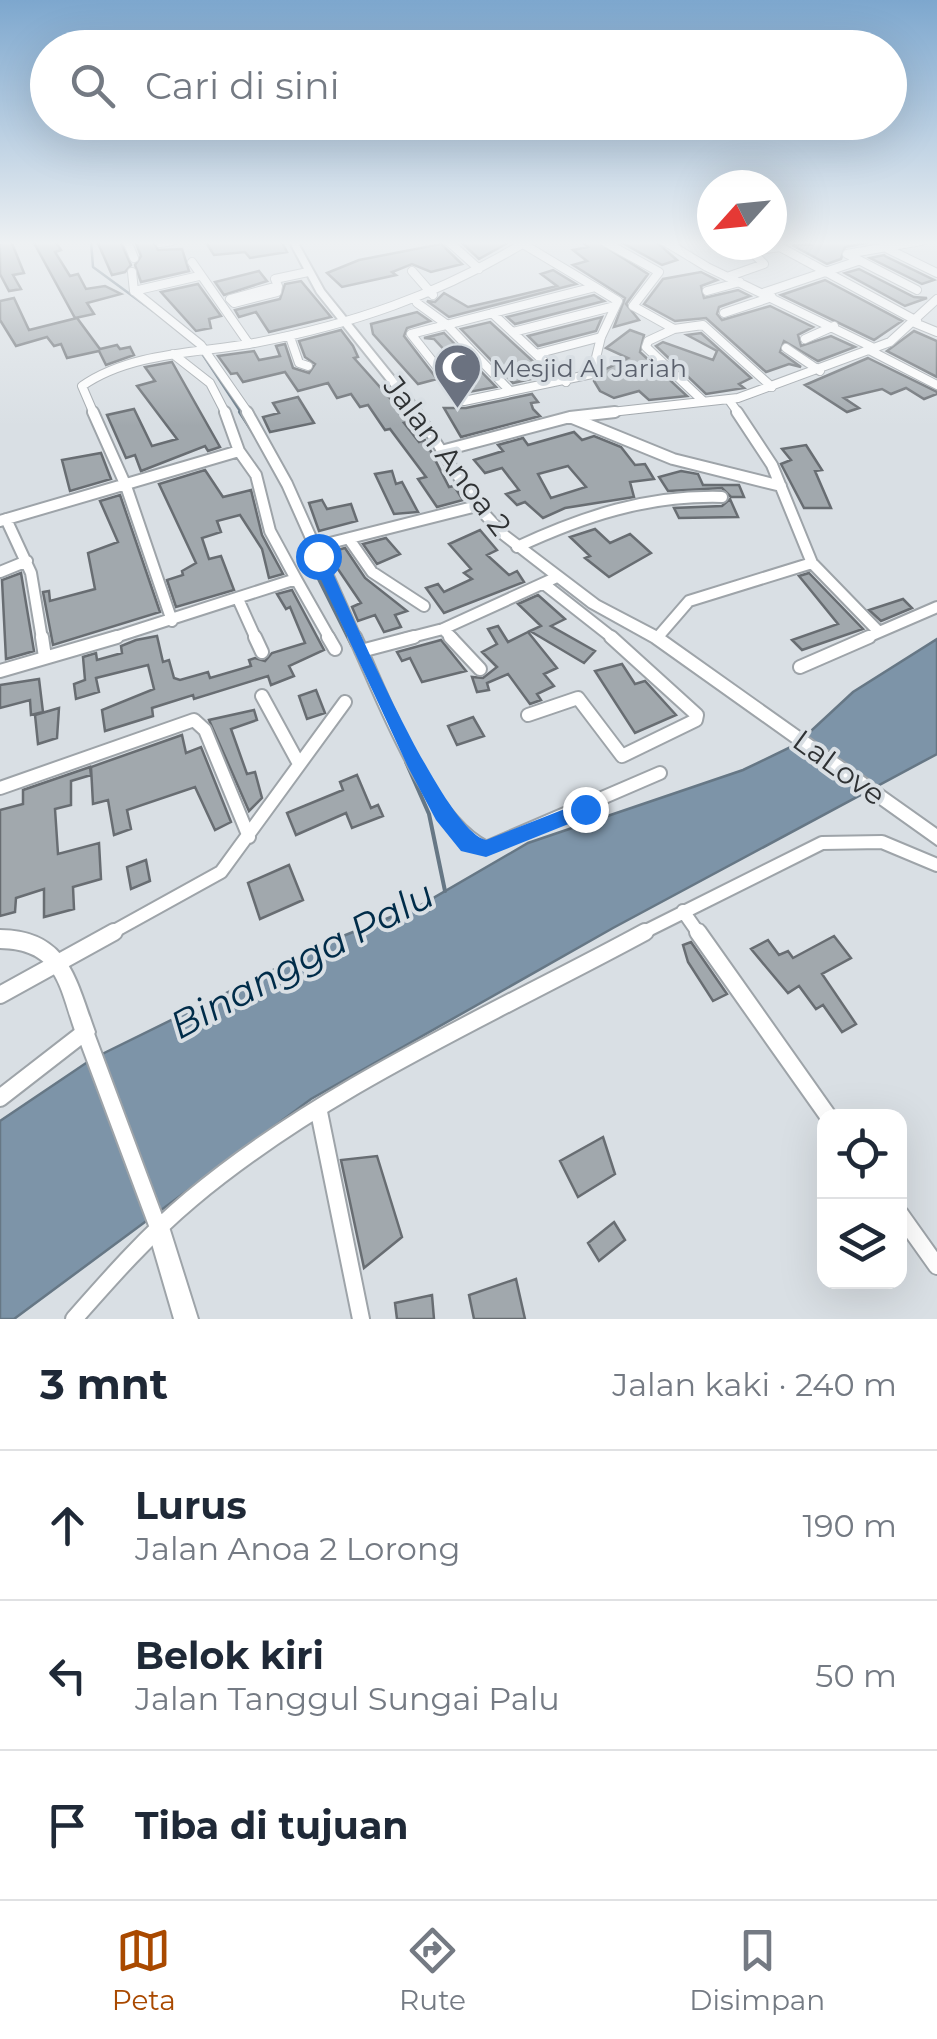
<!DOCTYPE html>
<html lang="id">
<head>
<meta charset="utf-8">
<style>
	:root { --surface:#fff; --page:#f6f6f7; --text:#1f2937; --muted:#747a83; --line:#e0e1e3; --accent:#a94900 }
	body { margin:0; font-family:Montserrat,sans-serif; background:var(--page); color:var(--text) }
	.controls { position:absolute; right:30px; bottom:30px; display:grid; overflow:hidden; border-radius:20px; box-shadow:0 10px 40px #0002 }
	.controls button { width:90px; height:90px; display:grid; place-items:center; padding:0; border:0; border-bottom:2px solid var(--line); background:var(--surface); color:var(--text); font:50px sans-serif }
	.compass { position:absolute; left:697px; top:170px; width:90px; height:90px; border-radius:50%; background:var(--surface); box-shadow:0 10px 40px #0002; rotate:243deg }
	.stop { position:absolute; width:30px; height:30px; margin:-22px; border:8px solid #1a73e8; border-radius:50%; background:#fff }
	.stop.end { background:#1a73e8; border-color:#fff; box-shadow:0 2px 10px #0008 }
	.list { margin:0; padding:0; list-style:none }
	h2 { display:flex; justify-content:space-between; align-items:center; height:130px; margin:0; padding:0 40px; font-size:42px }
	h2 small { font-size:32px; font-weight:400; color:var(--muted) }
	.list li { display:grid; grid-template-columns:65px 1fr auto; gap:30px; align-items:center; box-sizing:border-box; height:150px; padding:0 40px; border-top:2px solid var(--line) }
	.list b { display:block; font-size:38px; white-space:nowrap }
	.list p { margin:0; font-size:32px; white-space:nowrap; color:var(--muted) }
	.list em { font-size:32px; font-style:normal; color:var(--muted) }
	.icon { flex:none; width:55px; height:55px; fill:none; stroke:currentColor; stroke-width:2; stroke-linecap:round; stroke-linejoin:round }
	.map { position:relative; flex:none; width:937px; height:1319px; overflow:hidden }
	.search { position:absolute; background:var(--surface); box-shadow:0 10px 40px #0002; left:30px; right:30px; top:30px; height:110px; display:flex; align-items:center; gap:25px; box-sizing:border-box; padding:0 35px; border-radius:55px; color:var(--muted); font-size:38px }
	.sheet { height:580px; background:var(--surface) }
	nav { display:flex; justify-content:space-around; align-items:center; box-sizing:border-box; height:140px; border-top:2px solid var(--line); background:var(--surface); font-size:28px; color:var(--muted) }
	nav a { display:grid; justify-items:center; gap:5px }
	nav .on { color:var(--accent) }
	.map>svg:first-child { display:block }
	.water { fill:#7d94a8; stroke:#667785; stroke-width:2.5 }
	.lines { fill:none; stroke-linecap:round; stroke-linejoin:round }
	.stream-far1 { stroke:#667785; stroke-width:2.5 }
	.stream { stroke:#667785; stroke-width:4 }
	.building { fill:#a1a8ad; stroke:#686d72; stroke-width:2.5; fill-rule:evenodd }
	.minor-far3-casing { stroke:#9ea4a9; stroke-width:10 }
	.minor-far2-casing { stroke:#9ea4a9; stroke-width:14 }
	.minor-far1-casing { stroke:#9ea4a9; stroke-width:16 }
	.minor-casing { stroke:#9ea4a9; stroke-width:20 }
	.tertiary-casing { stroke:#9ea4a9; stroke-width:4 }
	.minor-far3 { stroke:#fff; stroke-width:8 }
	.minor-far2 { stroke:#fff; stroke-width:10 }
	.minor-far1 { stroke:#fff; stroke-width:12 }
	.minor { stroke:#fff; stroke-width:16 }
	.tertiary { fill:#fff; fill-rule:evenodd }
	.route { fill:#1a73e8 }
	.labels { text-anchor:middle; stroke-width:8; stroke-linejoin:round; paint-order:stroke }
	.far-worship-label { font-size:25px; fill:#5b616d; stroke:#d9dfe4; text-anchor:start }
	.street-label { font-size:30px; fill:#2f3234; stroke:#d9dfe4 }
	.near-water-label { font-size:38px; font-style:italic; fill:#002c49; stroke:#d9dfe4 }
</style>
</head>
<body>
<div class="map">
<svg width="937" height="1319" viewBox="0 0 937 1319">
	<rect width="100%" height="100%" fill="#d9dfe4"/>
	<!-- water -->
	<path class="water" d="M937 639V754L613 928 311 1099 14 1319H0V1121L92 1059 338 938 421 905 528 843 743 770 797 744 853 692Z"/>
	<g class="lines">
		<!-- stream-far1 -->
		<path class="stream-far1" d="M91 241 93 267 153 311
			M201 352 242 414"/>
		<!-- stream -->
		<path class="stream" d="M240 412 253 432
			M310 548 318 577 352 645
			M406 762 429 814 445 891"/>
	</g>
	<!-- building -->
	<path class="building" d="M0 241H11L24 273 13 275 21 289 9 291 0 274Z
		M33 241H55L61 250 55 252 70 276 78 274 86 289 105 286 121 294 87 303 94 314 75 318Z
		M97 241H120L131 265 125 272 112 275Z
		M135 241H153L158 250 182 249 189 271 141 282 135 265 141 256Z
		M205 241H281L287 252 250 258 245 252 214 255Z
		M460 241H511L479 259Z
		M581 241H596L648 274 626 304 639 320 614 327 625 298 573 265 587 261 573 250 588 247Z
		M619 241H655L677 260 662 265Z
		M804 241H876L845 247 841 259 827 264 792 245H810Z
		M441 244 462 264 431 272 412 264 392 272 396 275 342 287 327 273 359 260Z
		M884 255 885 256 934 280 922 284 870 258Z
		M859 269 914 297 927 298 905 306 845 273Z
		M553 270 576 284 449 317 427 301 435 302 444 293 468 307 494 301 557 286 541 274Z
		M259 271 267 281 224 295 215 282Z
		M701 272 717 280 701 286 704 298 738 290 750 296 719 307 717 314 722 320 770 306 813 327 798 335 801 346 831 336 855 347 818 361 784 341 780 352 801 367 789 364 766 372 706 318 675 321 644 304 663 279Z
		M825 280 902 321 874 340 781 295Z
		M301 281 331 317 269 332 256 312 239 317 235 310 280 299 285 284Z
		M198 284 221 316 209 319 211 328 196 331 161 292Z
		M594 295 604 301 515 324 507 317Z
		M14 298 29 330 77 318 100 349 117 345 120 349 130 347 134 355 106 365 99 351 67 358 61 344 54 346 47 337 16 346 0 320V301Z
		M417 312 430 321 407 328 404 336 437 379 418 384 373 334 371 324Z
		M602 317 596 331 538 346 528 336Z
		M490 322 548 375 513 383 461 329Z
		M341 330 353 346 358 357 354 358 404 414 410 422 404 423 419 442 425 440 449 487 454 486 463 500 437 507 418 479 426 477 390 429 385 430 368 405 360 407 351 394 337 398 328 383 298 391 285 372 243 382 237 373 231 374 218 356 254 351 259 360 280 356 276 346 285 344 293 368 309 373 315 364 305 357 299 341Z
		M630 330 644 335 640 352 687 396 649 400 639 391 614 398 600 391 594 381 600 372 628 358 606 348Z
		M914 331 937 341V377L887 351Z
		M444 333 496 387 469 392 465 387 474 385 462 369 434 339 424 338Z
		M701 333 751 378 739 384 744 388 706 394 656 346 663 342 713 360 717 351 687 335Z
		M868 358 937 392V394L924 399 906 388 891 394 882 389 844 398 859 408 847 412 805 385Z
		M172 362 220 447 208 451 205 446 141 471 135 455 126 458 107 415 134 409 152 446 177 439 137 386 155 381 145 367Z
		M532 394 538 402 531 403 533 409 540 416 461 437 444 408H466Z
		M298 397 314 423 270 432 263 417 279 413 273 403Z
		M574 432 582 440 594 436 621 447 635 465 645 464 654 479 630 482 634 497 565 508 543 518 525 502 517 505 506 494 519 490 502 468 485 473 474 460 503 451 498 445 523 438 528 445ZM568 466 586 487 551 498 538 474Z
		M806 445 822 470 815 471 831 508H804L781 464 791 460 782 449Z
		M101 453 111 479 70 491 62 460Z
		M205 470 223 497 251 490 262 535 283 574 269 578 262 549 240 515 217 521 221 532 202 538 209 559 221 556 234 590 176 607 167 580 183 575 182 571 196 563 159 484Z
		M392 471 396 484 402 482 418 512 394 514 375 474Z
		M681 471 698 474 703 485H739L744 497H731L722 488 668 491 659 477Z
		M120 495 160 612 53 645 43 592 49 591 50 601 95 589 88 553 118 542 100 501Z
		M730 499 738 517 679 518 674 508 722 506Z
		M322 500 327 509 351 504 357 521 319 531 309 503Z
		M595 529 610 543 630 534 651 553 609 577 585 558 590 556 570 537Z
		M480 530 497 550 487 555 509 575 517 571 524 582 444 613 426 588 438 584 444 592 472 579 464 573 471 569 449 544Z
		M386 538 400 554 377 564 363 544Z
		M345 548 365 578 407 611 395 615 401 627 384 632 375 615 358 621 352 607 361 603 327 553Z
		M21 573 34 651 6 659 2 580Z
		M809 573 863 629 802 650 792 640 838 624 799 576Z
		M292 590 324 650 289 666 294 676 271 685 268 676 194 699 193 695 152 708 153 716 105 731 102 710 154 689 148 665 96 678 99 692 76 699 74 684 85 680 83 657 96 653 97 660 122 653 121 646 136 640 157 636 163 662 169 660 174 678 180 680 208 672 210 678 251 666 249 660 255 658 265 661 272 653 305 643 290 607 286 609 277 594Z
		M538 595 565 619 551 626 595 651 584 663 530 631 541 626 518 604Z
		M903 599 912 608 881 621 869 610Z
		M498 626 508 642 528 632 557 668 544 674 554 686 537 694 541 700 530 704 508 674 487 683 489 690 477 692 472 677 483 678 497 667 482 652 497 644 488 629Z
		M441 640 466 671 422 682 410 658 402 661 397 652Z
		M622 664 635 684 645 681 676 715 635 733 595 671Z
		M39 679 43 712 31 715 30 700 0 708V685Z
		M316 690 325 713 307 719 299 696Z
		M59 708 57 738 38 744 35 715Z
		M254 710 257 720 231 729 247 774 255 772 262 798 249 811 209 720Z
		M473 717 484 736 457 745 448 726Z
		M182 735 186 753 201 747 231 822 215 830 195 787 127 810 131 829 114 835 108 800 93 804 91 767Z
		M90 767 91 775 71 781V805L55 809 58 854 99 843 101 879 73 887 74 909 44 917V889L16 898 15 912 0 916V810L23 804V790Z
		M357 775 371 808 378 805 383 816 352 828 346 813 296 835 287 813 343 790 340 782Z
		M146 860 150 881 131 889 127 867Z
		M289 865 303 900 260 919 248 883Z
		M834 936 851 958 822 974 856 1024 842 1032 823 1005 816 1009 799 986 788 993 751 949 768 940 779 955 788 951 793 958Z
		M691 942 727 994 713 1001 688 962 683 945Z
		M603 1137 615 1174 578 1197 560 1161Z
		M377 1156 402 1237 364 1268 341 1160Z
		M614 1222 625 1240 599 1261 588 1243Z
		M516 1279 525 1319H474L469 1295Z
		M432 1295 434 1319H397L395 1303Z"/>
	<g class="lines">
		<defs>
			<path id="minor-far3" d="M127 241 134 258
				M448 241 479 269
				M603 241 659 272 633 306 674 329
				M664 241 707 267 876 349
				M160 243 172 241
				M523 244 595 287
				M888 249 937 273
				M192 262 249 344C351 325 439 295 527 241
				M412 271 433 295
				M132 272 134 291 201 345 249 414
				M727 277 764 264 751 251 780 247 917 321
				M278 286 277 292 234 303 230 299Z
				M278 286 275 279 308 272
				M595 287 618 301 601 337 592 374 464 401 411 334Z
				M917 290 847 254 921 241
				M134 291 199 276
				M707 291 740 282
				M763 293 858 261
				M417 303 446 324 510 391
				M492 313 566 382
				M724 313 772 297
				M915 323 937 332
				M513 332 615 306
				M290 337 299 363 308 366
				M805 339 834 326
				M786 348 820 371
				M871 351 937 385
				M173 354 210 383 226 414
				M536 354 601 337
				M729 400 739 414
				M703 401 646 347 648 341 674 329 703 325 772 387
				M94 414 82 386C129 353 194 353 249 344
				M593 414 738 398 890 342 937 299"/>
			<path id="minor-far2" d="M93 412 126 486 172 621
				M247 412 287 484 356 639
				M737 412 772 465 812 563 879 632
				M570 417 673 459 781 486
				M445 450 570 417 615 412
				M6 519 31 573 42 639
				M0 521 239 451 225 412
				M349 539 372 572 424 606
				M314 547 477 506
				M517 547C584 516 647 495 722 497
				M0 572 27 561
				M296 579 330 639
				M544 584 614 639
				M238 599 256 639
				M443 629 453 639
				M657 638 689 601 812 563
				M109 639 296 579 270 531 256 475 239 451
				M404 639 443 629 557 577
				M863 639 937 607"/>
			<path id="minor-far1" d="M42 637 45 657
				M255 637 262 652
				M328 637 335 649
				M355 637C383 697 426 818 486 848L660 773
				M450 637 480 669
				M361 651 414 637
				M800 667 869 637
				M0 671 117 637
				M262 696 298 762
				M528 715 578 698 622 756 696 720 697 715 611 637
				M0 788 194 720 205 730 249 837
				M683 911 699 934
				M109 934 221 872 345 702
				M640 934 822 843 882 842 937 865"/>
			<path id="minor" d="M698 932 828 1116
				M0 995 114 932
				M0 1098 85 1032 159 1230
				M319 1112 361 1319
				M900 1214 937 1266
				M74 1319C111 1277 148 1235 191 1199 326 1086 492 1015 645 932"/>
			<path id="tertiary" d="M289 241H297L324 290 420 409 481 503 508 532 599 601 662 634 937 829V845L652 642 589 607 500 538 473 509 412 412 317 293Z
				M0 930C68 931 75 977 95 1032L92 1039 85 1042 78 1039C60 992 61 949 0 948Z
				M159 1219 167 1222 170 1230 198 1319H174L148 1230 151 1222Z"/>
		</defs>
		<!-- minor-far3 casing -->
		<use href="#minor-far3" class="minor-far3-casing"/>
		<!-- minor-far2 casing -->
		<use href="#minor-far2" class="minor-far2-casing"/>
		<!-- minor-far1 casing -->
		<use href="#minor-far1" class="minor-far1-casing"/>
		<!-- minor casing -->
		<use href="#minor" class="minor-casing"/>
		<!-- tertiary casing -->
		<use href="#tertiary" class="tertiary-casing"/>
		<!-- minor-far3 -->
		<use href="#minor-far3" class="minor-far3"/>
		<!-- minor-far2 -->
		<use href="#minor-far2" class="minor-far2"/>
		<!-- minor-far1 -->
		<use href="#minor-far1" class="minor-far1"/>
		<!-- minor -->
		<use href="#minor" class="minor"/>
		<!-- tertiary -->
		<use href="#tertiary" class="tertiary"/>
	</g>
	<!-- sky -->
	<linearGradient id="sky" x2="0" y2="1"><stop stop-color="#7da7ce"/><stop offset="0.57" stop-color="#eef1f3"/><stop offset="1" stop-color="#eef1f3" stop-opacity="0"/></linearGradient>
	<rect width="937" height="426" fill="url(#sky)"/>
	<!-- route -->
	<path class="route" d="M318 551 325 556C348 604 443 831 486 840L585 801 594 809 591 815 486 857 461 851 436 820 408 767 310 556Z"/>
	<!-- icons -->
	<defs>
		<symbol id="mosque-pin" viewBox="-11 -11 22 30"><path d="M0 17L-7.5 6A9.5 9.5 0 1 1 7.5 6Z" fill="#6b7280" stroke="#d9dfe4"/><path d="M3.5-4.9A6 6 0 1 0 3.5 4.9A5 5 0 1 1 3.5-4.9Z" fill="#fff"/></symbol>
	</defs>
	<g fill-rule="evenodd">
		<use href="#mosque-pin" x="430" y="340" width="55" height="75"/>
	</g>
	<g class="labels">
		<!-- far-worship labels -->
		<g class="far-worship-label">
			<text x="492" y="377">Mesjid Al Jariah</text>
		</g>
		<!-- street labels -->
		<g class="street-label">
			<text transform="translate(447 456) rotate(53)" y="10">Jalan Anoa 2</text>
			<text transform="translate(839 768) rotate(36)" y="10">LaLove</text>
		</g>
		<!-- near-water labels -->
		<g class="near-water-label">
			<text transform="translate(302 960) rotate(-28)" y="13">Binangga Palu</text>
		</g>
	</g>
</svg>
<div class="controls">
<button><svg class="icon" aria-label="locate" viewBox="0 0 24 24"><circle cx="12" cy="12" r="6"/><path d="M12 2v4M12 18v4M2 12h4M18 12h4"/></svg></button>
<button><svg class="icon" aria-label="layers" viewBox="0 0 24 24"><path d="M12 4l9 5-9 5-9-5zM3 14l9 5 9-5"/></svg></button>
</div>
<svg class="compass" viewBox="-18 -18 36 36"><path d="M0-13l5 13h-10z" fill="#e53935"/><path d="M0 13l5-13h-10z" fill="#747a83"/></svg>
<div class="stop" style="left:318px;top:556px"></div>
<div class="stop end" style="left:585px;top:809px"></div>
<div class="search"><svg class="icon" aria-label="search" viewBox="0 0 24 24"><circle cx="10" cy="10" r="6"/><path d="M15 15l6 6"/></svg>Cari di sini</div>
</div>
<section class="sheet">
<h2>3 mnt<small>Jalan kaki · 240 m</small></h2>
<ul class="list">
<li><svg class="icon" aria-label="ahead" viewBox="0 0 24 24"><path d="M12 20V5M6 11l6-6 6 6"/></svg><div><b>Lurus</b><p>Jalan Anoa 2 Lorong</p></div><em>190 m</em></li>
<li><svg class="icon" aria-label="left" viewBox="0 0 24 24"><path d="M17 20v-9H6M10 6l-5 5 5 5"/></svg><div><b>Belok kiri</b><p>Jalan Tanggul Sungai Palu</p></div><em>50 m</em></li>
<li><svg class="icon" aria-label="arrive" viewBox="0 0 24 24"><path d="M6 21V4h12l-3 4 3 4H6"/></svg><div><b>Tiba di tujuan</b></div></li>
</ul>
</section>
<nav>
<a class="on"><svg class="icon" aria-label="map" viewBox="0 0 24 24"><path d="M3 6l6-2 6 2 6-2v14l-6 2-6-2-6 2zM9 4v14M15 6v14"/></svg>Peta</a>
<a><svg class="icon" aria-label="directions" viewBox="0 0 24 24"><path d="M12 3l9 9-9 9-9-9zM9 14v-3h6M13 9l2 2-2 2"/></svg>Rute</a>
<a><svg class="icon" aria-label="saved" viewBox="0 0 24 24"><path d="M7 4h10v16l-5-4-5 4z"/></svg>Disimpan</a>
</nav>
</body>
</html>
